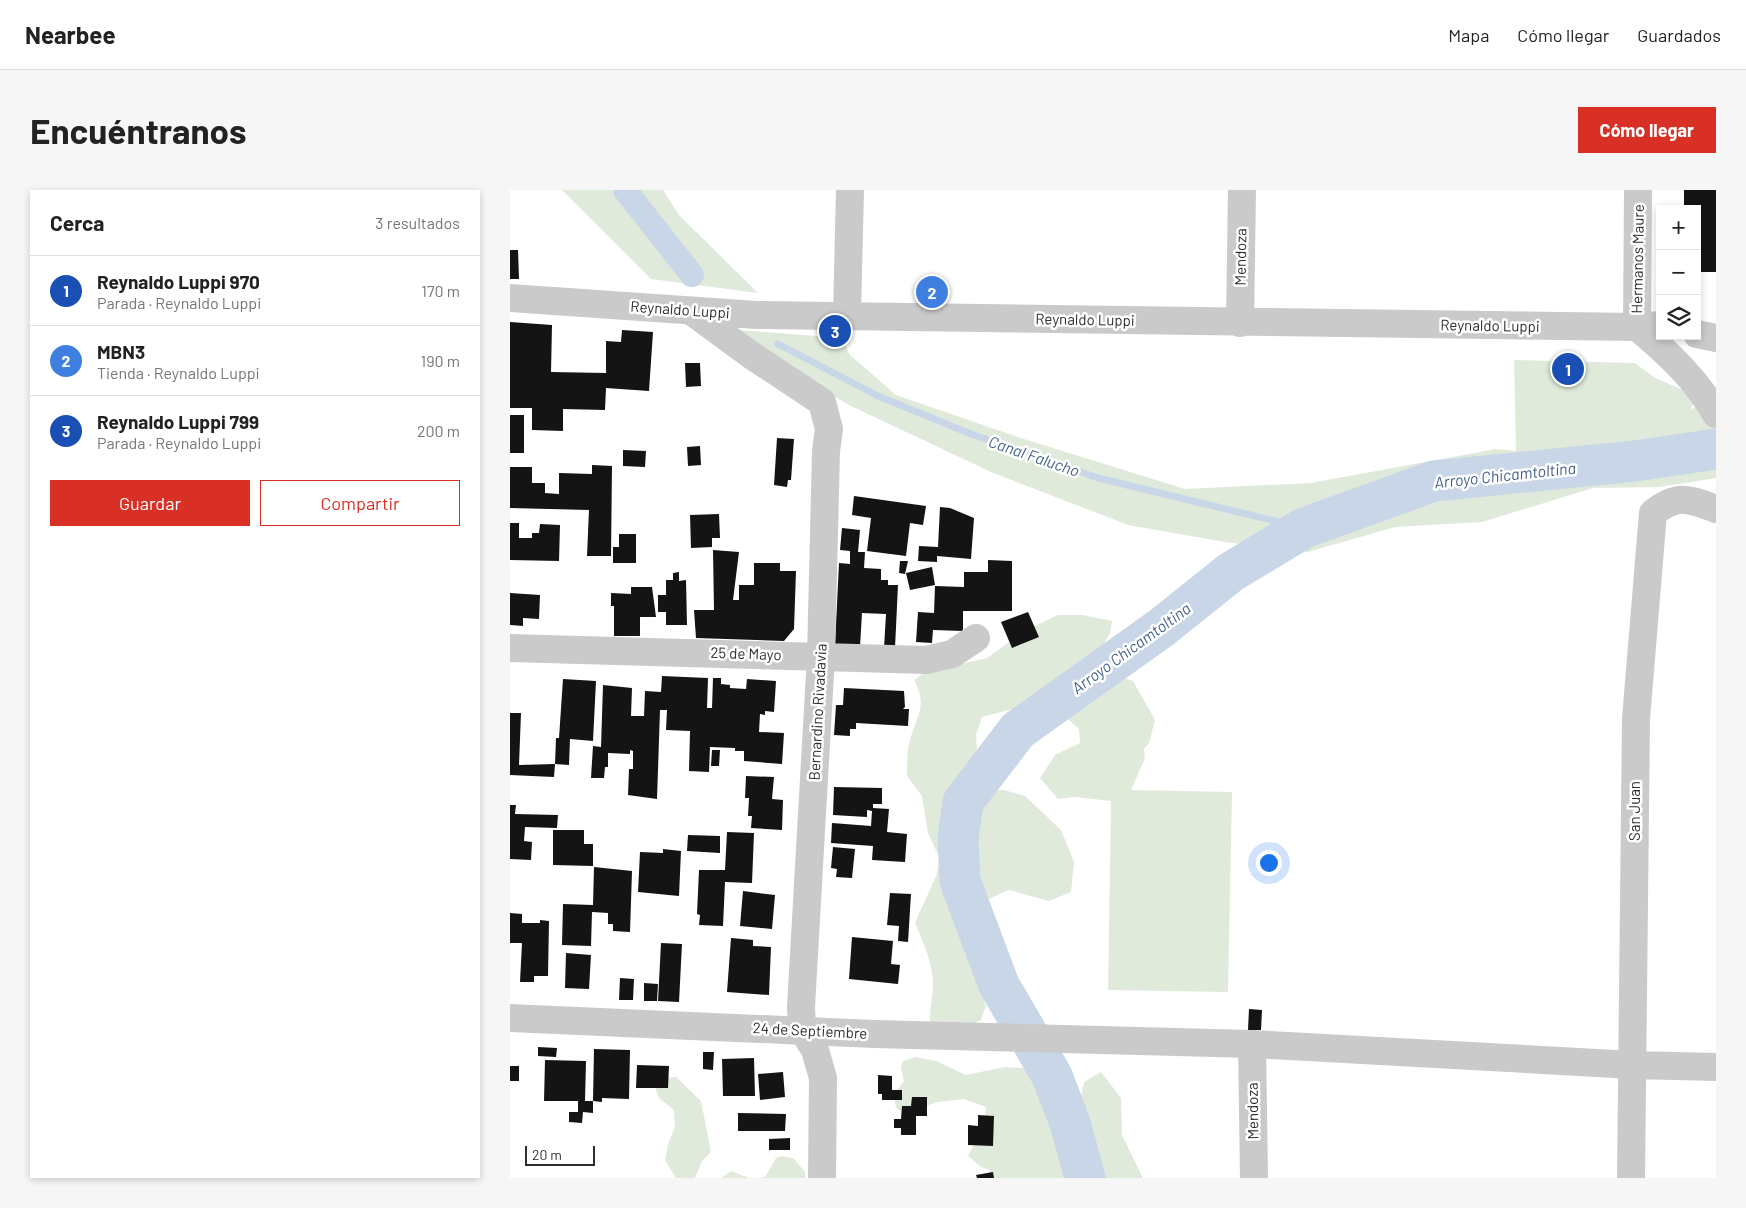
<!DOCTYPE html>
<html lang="es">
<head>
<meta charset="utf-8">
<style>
	:root { --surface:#fff; --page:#f6f6f6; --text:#222; --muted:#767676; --line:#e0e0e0; --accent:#d93025 }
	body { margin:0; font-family:Barlow,sans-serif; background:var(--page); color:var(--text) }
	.controls { position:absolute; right:15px; top:15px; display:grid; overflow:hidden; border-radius:0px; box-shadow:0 2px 8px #0003 }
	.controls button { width:45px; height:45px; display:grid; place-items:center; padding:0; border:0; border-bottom:1px solid var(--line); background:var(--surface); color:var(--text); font:25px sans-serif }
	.scale { position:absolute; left:15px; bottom:12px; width:70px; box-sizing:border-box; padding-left:5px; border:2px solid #2d2d2d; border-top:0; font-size:14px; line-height:18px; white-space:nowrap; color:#2d2d2d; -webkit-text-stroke:4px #fff; paint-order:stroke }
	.you { position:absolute; left:758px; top:672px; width:18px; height:18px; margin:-12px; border:4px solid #fff; border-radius:50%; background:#1a73e8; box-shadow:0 0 0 8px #1a73e833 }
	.badge { display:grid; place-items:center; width:32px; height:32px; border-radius:50%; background:var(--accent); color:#fff; font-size:16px; font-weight:700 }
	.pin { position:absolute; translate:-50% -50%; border:2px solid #fff; box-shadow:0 1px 5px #0006 }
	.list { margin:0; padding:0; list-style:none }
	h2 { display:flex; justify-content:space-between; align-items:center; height:65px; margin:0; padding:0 20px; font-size:21px }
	h2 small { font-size:16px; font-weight:400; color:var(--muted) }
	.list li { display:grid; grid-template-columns:32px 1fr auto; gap:15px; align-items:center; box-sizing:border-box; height:70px; padding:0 20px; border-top:1px solid var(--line) }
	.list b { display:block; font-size:19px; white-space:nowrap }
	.list p { margin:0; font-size:16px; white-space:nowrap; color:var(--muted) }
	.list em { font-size:16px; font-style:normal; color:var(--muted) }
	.actions { display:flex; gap:10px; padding:15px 20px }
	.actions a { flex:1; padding:11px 0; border:1px solid var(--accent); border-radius:0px; text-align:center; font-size:18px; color:var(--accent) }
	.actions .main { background:var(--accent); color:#fff }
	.icon { flex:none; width:28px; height:28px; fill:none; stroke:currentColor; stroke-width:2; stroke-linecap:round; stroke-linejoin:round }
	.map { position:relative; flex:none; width:1206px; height:988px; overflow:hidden; border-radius:0px }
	header { display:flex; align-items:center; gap:30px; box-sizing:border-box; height:70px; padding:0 25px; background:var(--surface); border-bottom:1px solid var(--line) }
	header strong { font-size:24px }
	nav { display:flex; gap:28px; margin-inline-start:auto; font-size:18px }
	.intro { display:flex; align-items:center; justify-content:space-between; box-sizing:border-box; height:120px; padding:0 30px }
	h1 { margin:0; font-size:35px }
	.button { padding:12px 22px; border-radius:0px; background:var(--accent); color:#fff; font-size:18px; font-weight:700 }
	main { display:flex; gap:30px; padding:0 30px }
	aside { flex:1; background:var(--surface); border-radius:0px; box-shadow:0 2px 8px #0003 }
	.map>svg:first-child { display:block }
	.green { fill:#e0eadb }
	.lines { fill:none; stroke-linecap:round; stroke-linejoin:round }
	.stream { stroke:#c8d6e8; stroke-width:7 }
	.canal { stroke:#c8d6e8; stroke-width:24 }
	.river { stroke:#c8d6e8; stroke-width:41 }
	.building { fill:#141414 }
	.minor { stroke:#cacaca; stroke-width:28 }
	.labels { text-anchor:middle; stroke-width:5; stroke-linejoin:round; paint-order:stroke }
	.street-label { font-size:15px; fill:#2d2d2d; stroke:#fff }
	.water-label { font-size:16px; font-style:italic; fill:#415f89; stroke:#fff }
</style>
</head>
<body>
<header>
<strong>Nearbee</strong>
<nav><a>Mapa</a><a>Cómo llegar</a><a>Guardados</a></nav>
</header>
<div class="intro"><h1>Encuéntranos</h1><a class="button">Cómo llegar</a></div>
<main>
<aside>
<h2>Cerca<small>3 resultados</small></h2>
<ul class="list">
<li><span class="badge" style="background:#1a4fb4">1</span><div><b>Reynaldo Luppi 970</b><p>Parada · Reynaldo Luppi</p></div><em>170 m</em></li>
<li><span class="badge" style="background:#3f7fe0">2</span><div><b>MBN3</b><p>Tienda · Reynaldo Luppi</p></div><em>190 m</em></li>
<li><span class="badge" style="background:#1a4fb4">3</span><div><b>Reynaldo Luppi 799</b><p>Parada · Reynaldo Luppi</p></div><em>200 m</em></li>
</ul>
<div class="actions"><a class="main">Guardar</a><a>Compartir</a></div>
</aside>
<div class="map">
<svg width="1206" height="988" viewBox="0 0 1206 988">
	<rect width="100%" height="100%" fill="#fff"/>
	<!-- green -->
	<path class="green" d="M52 0H153L169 25 248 103 141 89Z
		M216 139 332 148 340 165 386 205 514 249 675 299 801 293 986 259 1006 261 1004 170 1125 173 1145 188 1187 206 1180 220 1206 203V288L1149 297 1083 298 972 332 885 337 798 362 715 352 618 335 481 282 341 216 251 164Z
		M548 425H573L602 431 600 443 594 454 606 485 623 491 645 530 639 553 634 559 635 568 621 600 722 602 718 802 598 800 601 611 565 607 548 609 530 588 545 565 570 553 569 539 555 526 518 515 472 527 466 545 470 601 494 600 515 606 551 640 564 672 561 702 539 711 499 700 453 720 452 739 476 816 471 830 453 838 420 834C419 820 423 807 423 792 422 771 413 752 405 733L426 686 430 669 418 643 412 606 397 586C397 576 397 564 399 554 405 527 419 518 404 490L415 482 477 468 516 440Z
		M405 867 426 871 456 885 494 877 515 878 527 891 535 907H571L574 892 591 882 611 908 612 945 633 988H477L480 980 471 977 458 966 475 935 476 917 454 909 427 912 395 924 386 918 384 904 394 891 391 877 393 871Z
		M166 887 191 911 201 962 192 971 185 988H166L155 970 159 951 165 937 164 920 149 908 144 894 147 889Z
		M271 966 283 968 295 982V988H248L255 987 266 968Z
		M221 981 239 988H211Z"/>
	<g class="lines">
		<!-- stream -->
		<path class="stream" d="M268 154 368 206 461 244 588 288 794 338"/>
		<!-- canal -->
		<path class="canal" d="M115 0 182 85"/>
		<!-- river -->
		<path class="river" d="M575 988 560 933 542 886 489 795 450 691 448 648 453 612 508 540 651 438 721 382 794 338 924 291 1125 271 1206 259"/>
	</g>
	<!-- building -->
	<path class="building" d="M1174 0H1206V82H1187V19H1174Z
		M0 60H8L9 89H0Z
		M0 132 42 135 41 182 96 183V151L111 152 112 140 143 142 139 201 96 198 95 220 53 219V241L22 240V218H0Z
		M175 173H190L191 196 176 197Z
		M0 225H14V263H0Z
		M267 248 284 249 281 290H278L277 297 264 295Z
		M190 256 191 275 178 276 177 257Z
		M113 260 136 261 135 277 113 276Z
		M82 275 102 276 101 366H77L79 320 0 318V277H22V293H35V303L49 304V283L82 284Z
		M344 306 416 316 413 335 400 333 396 366 357 361 361 328 342 325Z
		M430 317 440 318 464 328 461 369 427 366V372L408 371 409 356 428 357Z
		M209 324 210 348H202V357L181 358 180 325Z
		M0 333H9V348H22V343H29L30 334 50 335 49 371 0 370Z
		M332 338 350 340 348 362H355L354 378 371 379V390H378V395H388L385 458H374L376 424 352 423 350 457 325 456 329 373 340 374V361L330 360Z
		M109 344H126V373H103V357H109Z
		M203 360 229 362 223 410H229V395H244V373H270V381H286L284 439 274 451 186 448 184 420H204Z
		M478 370 502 371V421H453V441L423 440 422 453 406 452 408 422 424 423 425 396 454 397V382H478Z
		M390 371H398L395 384 389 383Z
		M422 377 425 395 400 400 396 383Z
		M169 382V391L176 390 177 435H156V422H148V405H156V390H163V383Z
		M121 397H142L146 427H130V446H104V416H101V403L121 404Z
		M0 403 30 405 29 429 13 428V436L0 435Z
		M518 422 529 447 502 458 491 432Z
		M152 486 198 488 197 518H202L203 488H211V494L220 495V498L236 499 237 489 266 491 264 522 255 521V525L250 524 249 542 274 543 272 574 234 571V561H225V558L200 557 199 582 179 581 180 541 156 540 157 520H150L147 609 118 605 119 579H123V561L120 560V564L98 563V577H95L94 588H81L83 556 91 557 93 495 122 498 121 526H134L135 501 151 502Z
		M53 489 86 491 83 551 60 549 59 575 45 574 46 548H49Z
		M334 498 394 501 395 517 393 519H399L398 536 346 533V539H340V546L324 545 326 515H333Z
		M0 523H11L9 575 45 574 44 587 0 585Z
		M202 560H210L209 576H201Z
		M236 586 264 587 262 609 273 610 272 640 241 638 242 626H238L239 608H235Z
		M324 597 372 598V614H363V618L379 619 377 642 397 644 395 672 362 670 363 656 321 653 322 633 361 636 362 621 357 620V627L323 625Z
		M0 615H6L5 624 48 625 47 638 15 637 14 651 22 652 21 670 0 669Z
		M43 640H74V654H83V676L43 675Z
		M217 642 244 643 242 693 215 692 213 736 189 735 190 725 187 724 189 680H215Z
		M178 645 210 646V663L177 661Z
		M323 657 345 659 342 688 326 687 327 679 321 678Z
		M153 659 171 661 169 706 128 702 130 662 153 663Z
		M84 677 122 681 120 742 103 741V734H98V723L82 722 81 756 52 755 53 714 83 715Z
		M233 701 265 705 262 739 230 736Z
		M380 703 401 704 398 752 388 751 389 736 377 735Z
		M0 723 12 724V733H30V730L39 731 38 786H24V792H10L12 753H0Z
		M342 747 383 751 381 774 390 775 388 794 339 789Z
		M221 748 243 750V756L261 757 259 805 217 802Z
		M151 753 172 754 169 812 148 811Z
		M56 763 81 765 79 799 55 798Z
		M110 788 124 789 123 810H109Z
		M134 793 148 794 147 811H134Z
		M739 819 752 820 751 840H738Z
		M28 857 47 858 46 867 28 866Z
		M84 859 120 860 119 909 92 908V912L83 911V923L73 922 72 933 59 932V922H68V911H34L35 870 76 871 75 911H83Z
		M193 862H204L203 880 193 879Z
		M244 868 245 906H213L212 869Z
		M127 875 159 876 158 898H126Z
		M0 876H9V891H0Z
		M273 882 275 907 250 910 248 884Z
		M368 885 382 886V900H392V910H372V904H368Z
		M402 907H417V926H406V945H391V938H384V929H391L392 916H401Z
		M228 923 276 924 275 941H228Z
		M468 925 484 926 483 956 458 955V935L468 936Z
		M280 948V960H259V949Z
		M483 982 484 988H467L466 985Z"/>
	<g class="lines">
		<!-- minor -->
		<path class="minor" d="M0 108 246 125 1127 137 1150 135
			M181 121 241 165 312 212 319 239 316 261 311 466 291 817 292 839 305 860 313 888 312 988
			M337 125 340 0
			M730 133 732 0
			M1127 137 1128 0
			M1127 137C1158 163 1186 189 1206 224
			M1187 144 1206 148
			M0 458 416 470 442 464 466 448
			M0 828 364 844 742 854 1123 875 1206 877
			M742 854 744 988
			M1121 988 1126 529 1143 323C1168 303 1179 309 1206 319"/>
	</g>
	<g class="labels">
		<!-- street labels -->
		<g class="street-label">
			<text transform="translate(731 67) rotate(-89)" y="5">Mendoza</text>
			<text transform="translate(1128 69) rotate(-89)" y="5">Hermanos Maure</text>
			<text transform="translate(170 120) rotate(4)" y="5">Reynaldo Luppi</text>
			<text transform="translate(575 130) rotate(1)" y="5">Reynaldo Luppi</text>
			<text transform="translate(980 136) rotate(1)" y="5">Reynaldo Luppi</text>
			<text transform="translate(236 464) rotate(2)" y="5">25 de Mayo</text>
			<text transform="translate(308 522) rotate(-87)" y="5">Bernardino Rivadavia</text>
			<text transform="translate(1125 621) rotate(-90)" y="5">San Juan</text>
			<text transform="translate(300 841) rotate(3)" y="5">24 de Septiembre</text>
			<text transform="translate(743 921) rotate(-91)" y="5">Mendoza</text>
		</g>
		<!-- water labels -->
		<g class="water-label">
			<text transform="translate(524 266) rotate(19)" y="6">Canal Falucho</text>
			<text transform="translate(995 285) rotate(-6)" y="6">Arroyo Chicamtoltina</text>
			<text transform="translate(621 458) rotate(-36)" y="6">Arroyo Chicamtoltina</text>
		</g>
	</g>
</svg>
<div class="controls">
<button>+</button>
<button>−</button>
<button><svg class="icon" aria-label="layers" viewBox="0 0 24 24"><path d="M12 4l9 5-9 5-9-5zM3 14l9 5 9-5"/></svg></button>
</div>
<div class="scale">20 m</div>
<div class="you"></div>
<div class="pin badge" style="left:1058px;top:179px;background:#1a4fb4">1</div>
<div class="pin badge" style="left:422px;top:102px;background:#3f7fe0">2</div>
<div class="pin badge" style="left:325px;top:141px;background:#1a4fb4">3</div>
</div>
</main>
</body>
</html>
